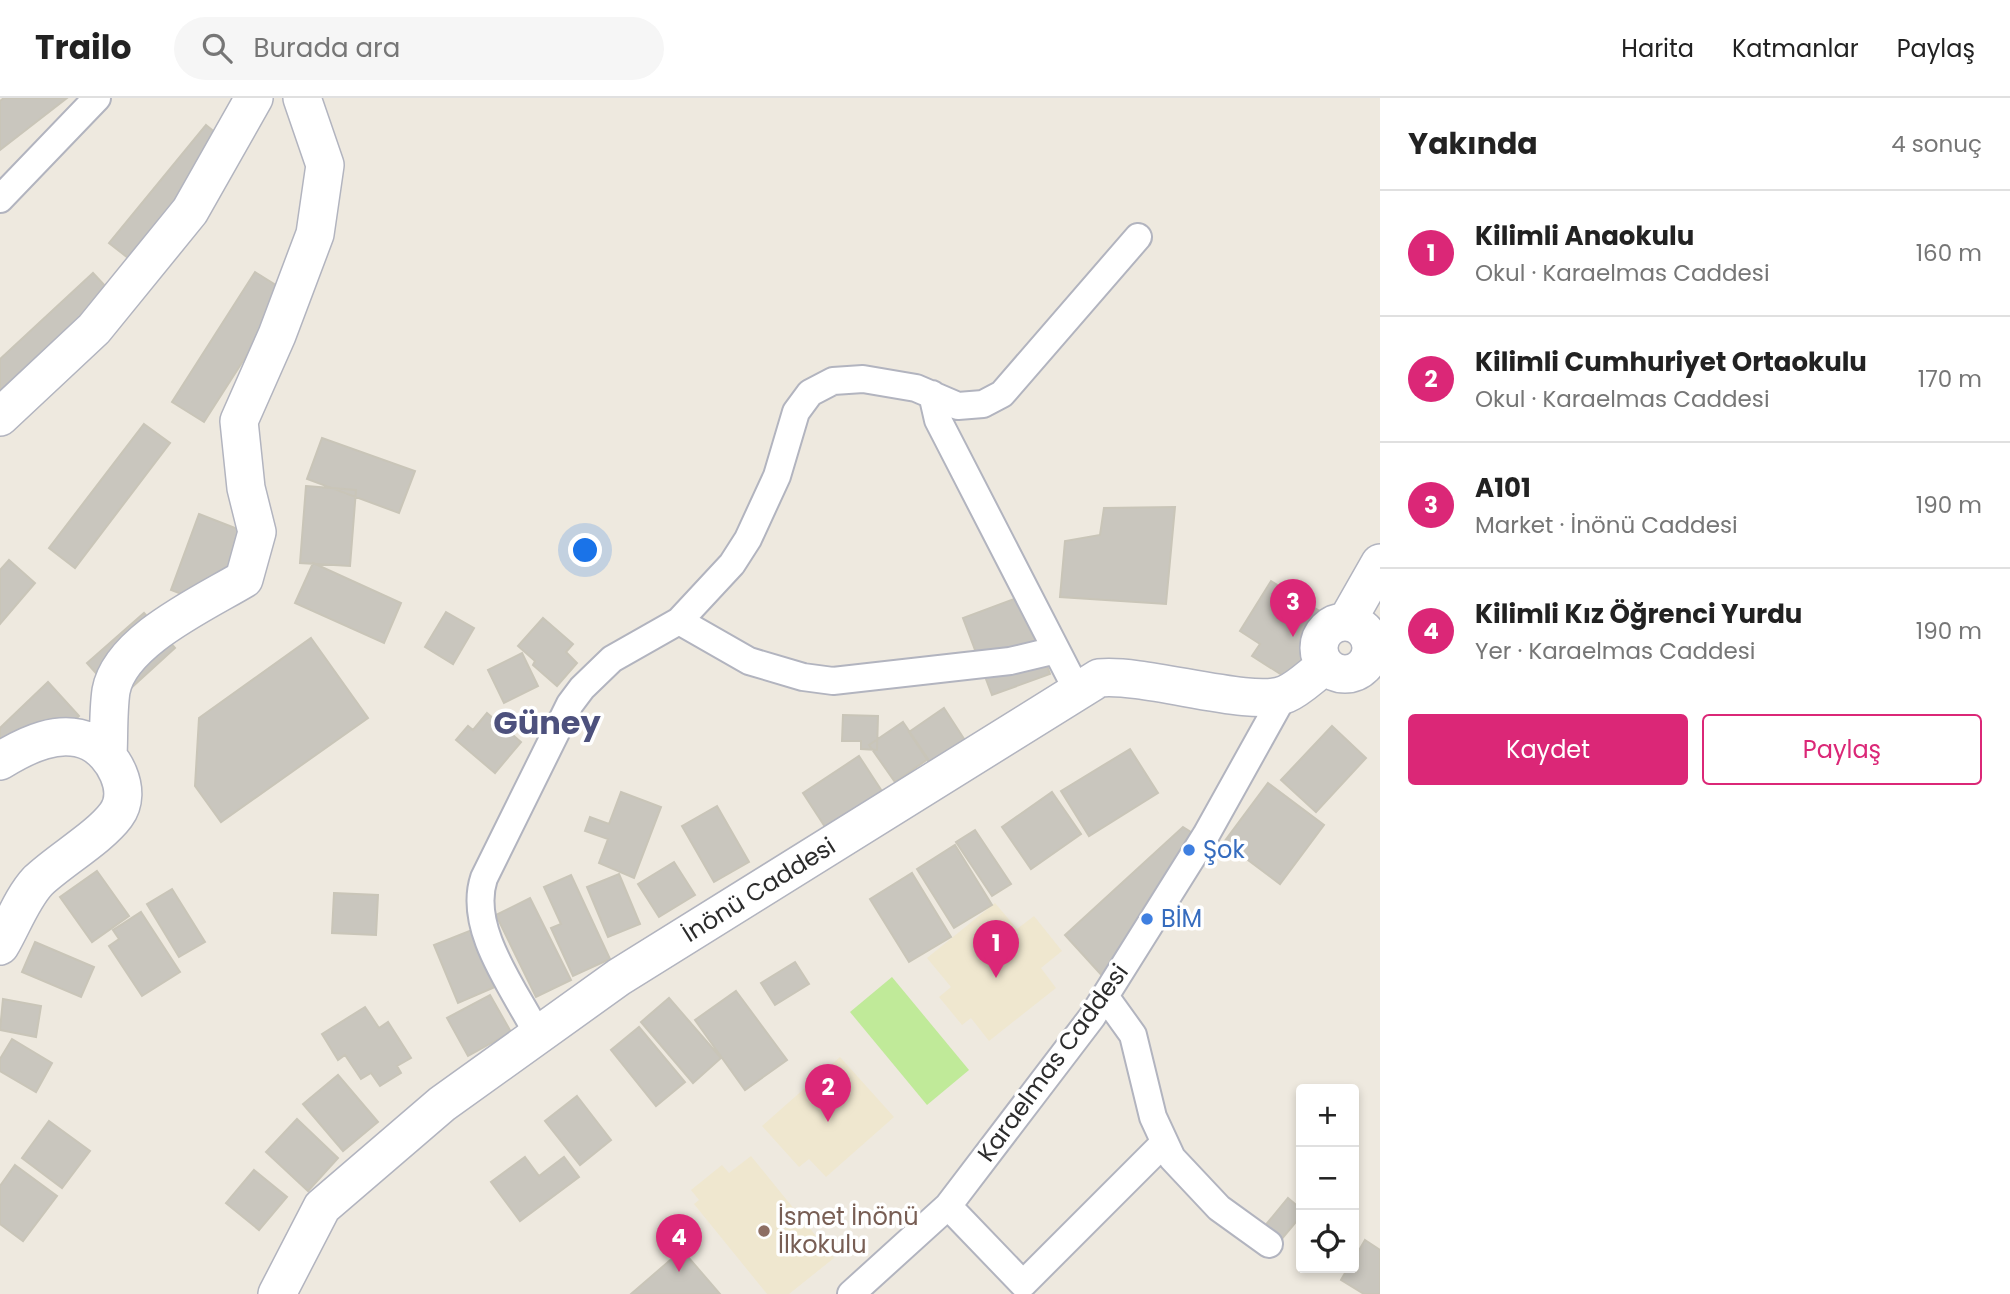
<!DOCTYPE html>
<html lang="tr">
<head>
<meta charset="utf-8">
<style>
	:root { --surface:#fff; --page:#f6f6f6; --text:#222; --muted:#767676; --line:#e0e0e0; --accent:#db2777 }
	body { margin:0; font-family:Poppins,sans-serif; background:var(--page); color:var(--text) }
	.controls { position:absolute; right:21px; bottom:21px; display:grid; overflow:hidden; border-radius:7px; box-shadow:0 4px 10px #0003 }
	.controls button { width:63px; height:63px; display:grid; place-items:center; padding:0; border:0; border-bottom:2px solid var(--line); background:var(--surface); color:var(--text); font:35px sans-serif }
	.you { position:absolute; left:586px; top:453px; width:24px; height:24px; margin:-18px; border:5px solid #fff; border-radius:50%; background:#1a73e8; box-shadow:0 0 0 10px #1a73e833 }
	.badge { display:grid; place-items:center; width:46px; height:46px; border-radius:50%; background:var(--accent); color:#fff; font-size:23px; font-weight:700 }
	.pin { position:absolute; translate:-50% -58px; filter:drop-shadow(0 2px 4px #0008) }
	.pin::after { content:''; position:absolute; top:37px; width:24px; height:21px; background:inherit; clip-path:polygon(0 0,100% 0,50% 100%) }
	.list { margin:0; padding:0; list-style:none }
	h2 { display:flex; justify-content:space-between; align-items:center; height:91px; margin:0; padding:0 28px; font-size:30px }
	h2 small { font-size:23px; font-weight:400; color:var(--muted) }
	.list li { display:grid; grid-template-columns:46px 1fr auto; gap:21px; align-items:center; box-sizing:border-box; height:126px; padding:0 28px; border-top:2px solid var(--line) }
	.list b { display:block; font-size:26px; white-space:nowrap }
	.list p { margin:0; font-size:23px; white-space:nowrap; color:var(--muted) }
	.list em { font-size:23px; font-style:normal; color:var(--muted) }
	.actions { display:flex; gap:14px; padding:21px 28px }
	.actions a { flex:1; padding:16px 0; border:2px solid var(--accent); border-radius:7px; text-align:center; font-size:24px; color:var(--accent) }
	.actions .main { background:var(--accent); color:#fff }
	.icon { flex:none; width:38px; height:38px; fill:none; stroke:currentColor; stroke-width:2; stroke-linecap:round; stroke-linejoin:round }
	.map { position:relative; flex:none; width:1380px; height:1196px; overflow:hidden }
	header { display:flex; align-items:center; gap:42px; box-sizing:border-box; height:98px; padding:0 35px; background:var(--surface); border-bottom:2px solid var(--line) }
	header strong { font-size:33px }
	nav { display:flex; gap:38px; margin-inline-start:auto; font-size:24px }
	.search { width:490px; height:63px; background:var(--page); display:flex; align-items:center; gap:18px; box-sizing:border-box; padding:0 24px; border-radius:38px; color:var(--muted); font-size:26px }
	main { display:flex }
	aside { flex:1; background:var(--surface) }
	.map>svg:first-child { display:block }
	.education { fill:#efe7cf }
	.pitch { fill:#c0ea99 }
	.building { fill:#c9c6be; stroke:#c9c5b8; stroke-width:2 }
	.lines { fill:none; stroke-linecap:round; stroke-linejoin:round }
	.street-casing { stroke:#b2b4bf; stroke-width:30 }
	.secondary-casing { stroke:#b2b4bf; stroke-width:40 }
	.street { stroke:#fff; stroke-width:26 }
	.secondary { stroke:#fff; stroke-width:37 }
	.shop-dot { fill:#3f7fe0; stroke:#fff; stroke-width:2.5 }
	.education-dot { fill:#8d6e63; stroke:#fff; stroke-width:2.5 }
	.labels { text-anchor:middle; stroke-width:7; stroke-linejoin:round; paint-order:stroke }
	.shop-label { font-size:24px; fill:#366cbe; stroke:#fff; text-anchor:start }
	.street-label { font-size:24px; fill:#2c2c2c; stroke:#fff }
	.education-label { font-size:24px; fill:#785e54; stroke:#fff; text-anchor:start }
	.district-label { font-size:32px; font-weight:bold; fill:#4d517d; stroke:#fff }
</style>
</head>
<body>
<header>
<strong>Trailo</strong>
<div class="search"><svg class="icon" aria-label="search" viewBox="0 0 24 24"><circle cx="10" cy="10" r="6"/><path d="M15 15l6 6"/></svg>Burada ara</div>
<nav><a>Harita</a><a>Katmanlar</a><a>Paylaş</a></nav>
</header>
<main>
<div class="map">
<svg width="1380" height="1196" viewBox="0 0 1380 1196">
	<rect width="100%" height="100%" fill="#eee9df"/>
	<!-- education -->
	<path class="education" d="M995 805 1017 831 1034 818 1062 853 1041 870 1056 890 989 943 971 920 962 927 939 899 951 889 927 860Z
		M840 959 894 1019 826 1079 809 1061 799 1069 762 1028Z
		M751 1058 834 1160 789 1196H767L694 1106 699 1102 691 1092 722 1067 729 1075Z"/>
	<!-- pitch -->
	<path class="pitch" d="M892 879 969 972 927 1007 850 914Z"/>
	<!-- building -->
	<path class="building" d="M4 0H67L0 52V3Z
		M206 27 234 50 137 167 109 145Z
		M255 174 287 194 204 324 172 304Z
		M93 175 120 204 0 304V261Z
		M144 326 170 345 75 470 49 450Z
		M322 340 415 373 399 415 307 381Z
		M306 388 356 392 350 468 300 465Z
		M1175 409 1166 506 1060 499 1065 443 1100 437 1104 410Z
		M199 416 243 433 215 509 171 492Z
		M9 462 35 485 0 526V472Z
		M313 465 401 505 384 545 295 505Z
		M1271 483 1344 528 1304 591 1252 558 1260 546 1240 533Z
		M1022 498 1050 576 992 597 963 520Z
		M446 514 474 530 453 566 425 549Z
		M144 515 175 550 119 601 87 565Z
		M543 520 573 546 566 554 577 565 557 588 533 567 535 563 518 548Z
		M311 540 368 620 221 724 195 688 199 620Z
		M522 555 538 588 504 605 488 572Z
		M48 584 79 618 23 671 0 647V630Z
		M944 610 979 664 944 687 909 634Z
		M487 615 521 644 495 675 456 642 468 628 473 632Z
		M843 617 878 618 877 652 861 651V643H842Z
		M903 624 928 661 895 684 869 647Z
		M1332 628 1366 660 1316 714 1281 682Z
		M1130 651 1158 695 1089 738 1061 693Z
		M859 658 889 704 833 741 803 695Z
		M1268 685 1324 727 1280 786 1224 744Z
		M621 694 661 709 634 780 599 765 608 741 585 733 590 719 609 726Z
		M1052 694 1081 736 1031 771 1002 729Z
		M717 708 749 764 714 784 682 728Z
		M1183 729 1210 746 1117 894 1065 837Z
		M975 732 1011 786 992 798 956 744Z
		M955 747 992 807 954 830 917 771Z
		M674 764 695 797 659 819 638 786Z
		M97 773 129 818 92 844 60 799Z
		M912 775 951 839 909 864 870 801Z
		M619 776 640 826 608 839 587 789Z
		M571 777 610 861 573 878 551 830 561 826 544 789Z
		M172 791 205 844 179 859 147 806Z
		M334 795 378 797 376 837 332 835Z
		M530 800 571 882 536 899 496 817Z
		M141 814 180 874 142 898 109 848 119 841 113 832Z
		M472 832 495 889 458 905 434 847Z
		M35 844 94 869 81 899 22 874Z
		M795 864 809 886 775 907 761 885Z
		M736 893 787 962 745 992 695 922Z
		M490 897 511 934 468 958 447 920Z
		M669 900 721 960 693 985 641 924Z
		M3 901 41 908 36 939 0 932Z
		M365 909 379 930 388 924 411 960 397 968 401 975 380 988 371 975 361 981 345 957 338 962 322 936Z
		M639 929 685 984 656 1008 611 952Z
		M12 941 52 965 36 994 0 973V961Z
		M338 977 378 1024 343 1053 303 1006Z
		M577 998 611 1042 580 1067 545 1023Z
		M297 1021 338 1060 308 1093 266 1054Z
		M49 1023 90 1053 62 1090 22 1060Z
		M525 1059 539 1078 564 1059 579 1079 520 1123 491 1084Z
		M15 1067 57 1098 23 1143 0 1126V1088Z
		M254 1072 287 1099 259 1132 226 1105Z
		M1288 1100 1301 1111V1118L1280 1143 1264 1129Z
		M1365 1142 1380 1152V1196H1364L1341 1182 1348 1170H1354V1161Z
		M682 1152 720 1196H631Z"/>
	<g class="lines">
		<defs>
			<path id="street" d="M0 101 97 0
				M932 296 938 322 1078 594
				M679 523 749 563 803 579 833 583 1010 563 1056 552
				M1105 898 1133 937 1153 1019 1172 1060 1219 1110 1269 1146
				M538 937C515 892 467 831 484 780L570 606 582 590 612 561 679 523 732 466 748 441 777 378 796 314 810 295 833 283 863 281 916 290 958 308 983 306 1002 296 1138 139
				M948 1108 1023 1186 1164 1045
				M851 1196 948 1108 1092 919 1206 737 1284 597"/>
			<path id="secondary" d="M0 319 94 231 190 113 254 0
				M1347 523 1380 465
				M1319 550a26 26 0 1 1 52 0a26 26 0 1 1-52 0Z
				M108 658C109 637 108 614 111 593 120 543 204 505 244 481L257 434 246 390 239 323 277 237 315 136 325 67 302 0
				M0 663C26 647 60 630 90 644 113 655 134 693 116 717 99 740 60 762 38 783 22 800 12 828 0 848
				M277 1196 322 1109 442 1006 619 879 1099 580C1146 575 1252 611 1286 596 1300 590 1313 576 1325 568"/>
		</defs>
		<!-- street casing -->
		<use href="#street" class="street-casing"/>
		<!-- secondary casing -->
		<use href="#secondary" class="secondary-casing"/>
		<!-- street -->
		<use href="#street" class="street"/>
		<!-- secondary -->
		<use href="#secondary" class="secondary"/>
	</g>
	<!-- markers -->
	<g class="shop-dot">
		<circle cx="1189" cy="752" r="7"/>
		<circle cx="1147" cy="821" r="7"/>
	</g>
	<circle class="education-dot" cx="764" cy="1133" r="7"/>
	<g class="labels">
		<!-- shop labels -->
		<g class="shop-label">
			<text x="1203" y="760">Şok</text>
			<text x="1161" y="829">BİM</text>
		</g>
		<!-- street labels -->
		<g class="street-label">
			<text transform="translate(759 792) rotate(-32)" y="8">İnönü Caddesi</text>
			<text transform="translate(1053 965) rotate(-54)" y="8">Karaelmas Caddesi</text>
		</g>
		<!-- education labels -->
		<g class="education-label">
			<text x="778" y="1127">İsmet İnönü<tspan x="778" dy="28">İlkokulu</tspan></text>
		</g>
		<!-- district labels -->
		<g class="district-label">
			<text x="547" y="636">Güney</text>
		</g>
	</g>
</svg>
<div class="controls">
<button>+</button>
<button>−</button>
<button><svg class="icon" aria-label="locate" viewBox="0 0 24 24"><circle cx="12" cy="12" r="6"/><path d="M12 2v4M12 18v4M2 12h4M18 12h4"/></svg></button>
</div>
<div class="you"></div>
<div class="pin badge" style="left:996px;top:880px">1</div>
<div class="pin badge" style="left:828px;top:1024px">2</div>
<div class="pin badge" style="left:1293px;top:539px">3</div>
<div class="pin badge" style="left:679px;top:1174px">4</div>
</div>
<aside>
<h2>Yakında<small>4 sonuç</small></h2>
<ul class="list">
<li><span class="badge">1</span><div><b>Kilimli Anaokulu</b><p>Okul · Karaelmas Caddesi</p></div><em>160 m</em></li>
<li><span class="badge">2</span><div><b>Kilimli Cumhuriyet Ortaokulu</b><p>Okul · Karaelmas Caddesi</p></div><em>170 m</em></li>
<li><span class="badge">3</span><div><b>A101</b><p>Market · İnönü Caddesi</p></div><em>190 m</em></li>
<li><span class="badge">4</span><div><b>Kilimli Kız Öğrenci Yurdu</b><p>Yer · Karaelmas Caddesi</p></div><em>190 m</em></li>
</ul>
<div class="actions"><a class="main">Kaydet</a><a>Paylaş</a></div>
</aside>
</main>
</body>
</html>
